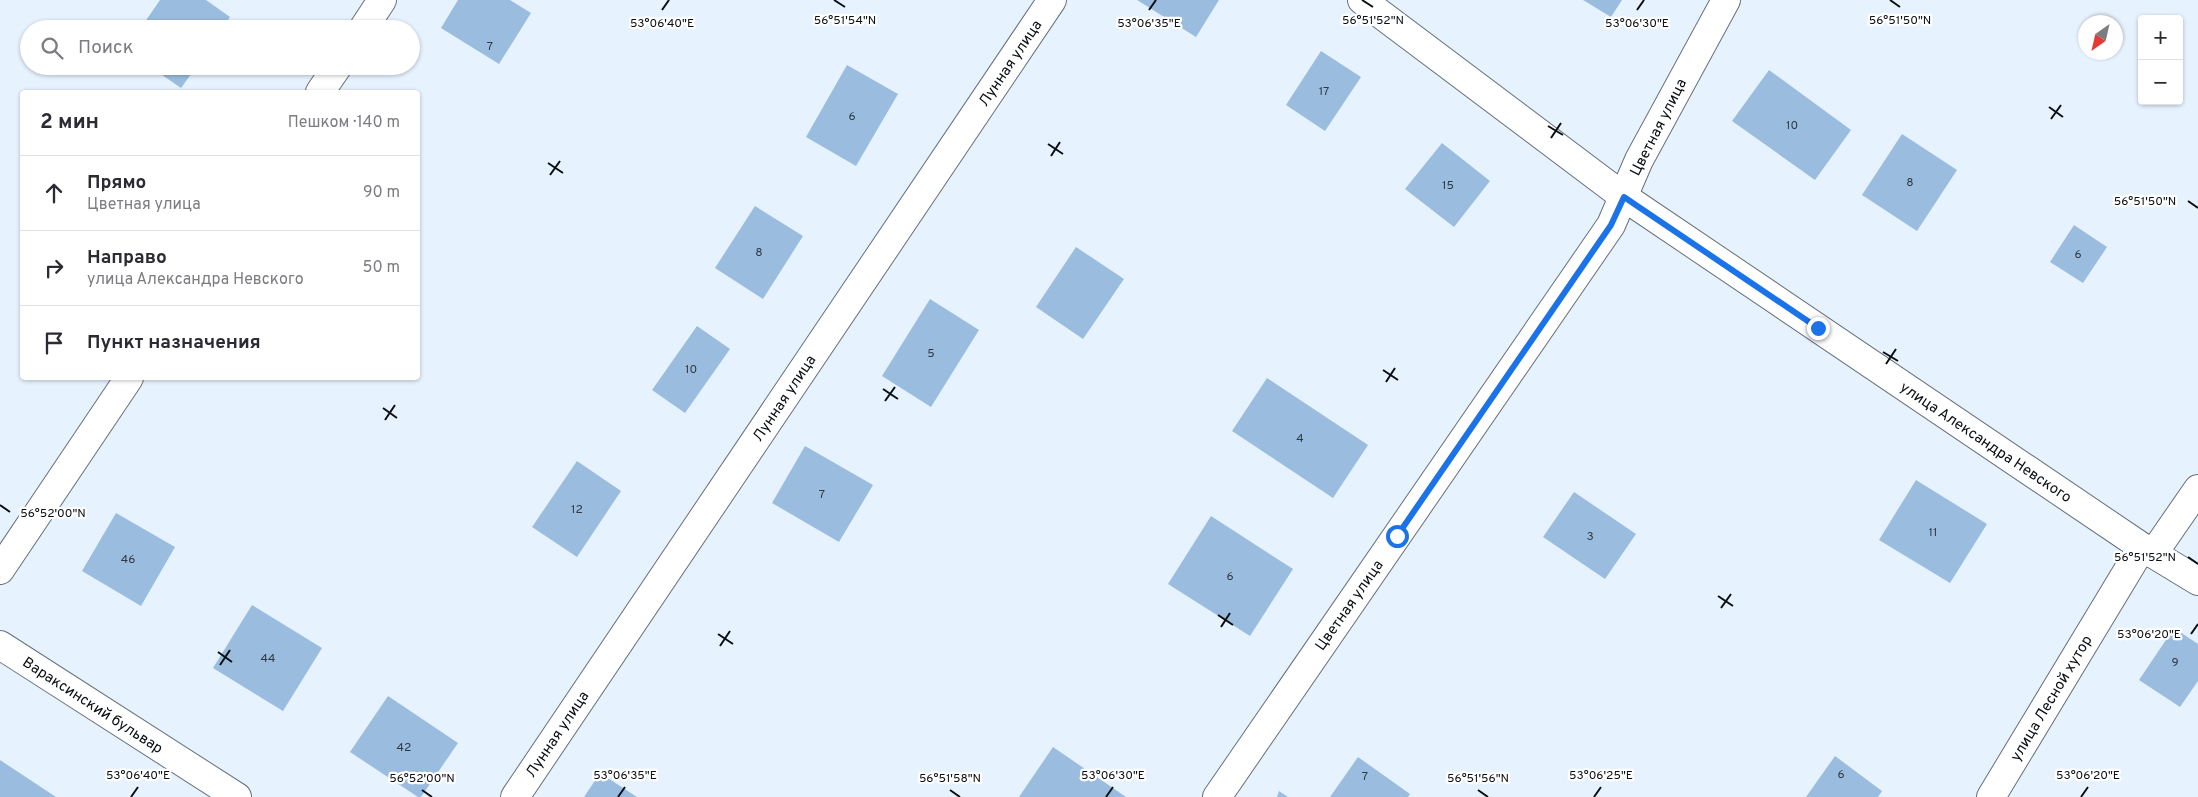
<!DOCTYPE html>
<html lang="ru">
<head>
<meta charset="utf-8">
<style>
	:root { --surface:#fff; --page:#f7f7f7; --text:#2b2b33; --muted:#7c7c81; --line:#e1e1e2 }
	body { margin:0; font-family:Overpass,sans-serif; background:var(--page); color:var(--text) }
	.controls { position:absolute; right:15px; top:15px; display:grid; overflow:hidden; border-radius:5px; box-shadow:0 1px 4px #0004 }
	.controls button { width:45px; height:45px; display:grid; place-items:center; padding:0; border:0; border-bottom:1px solid var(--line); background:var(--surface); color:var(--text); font:25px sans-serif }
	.compass { position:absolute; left:2078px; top:15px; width:45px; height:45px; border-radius:50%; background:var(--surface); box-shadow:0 1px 4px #0004; rotate:214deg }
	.stop { position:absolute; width:15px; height:15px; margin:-11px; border:4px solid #1a73e8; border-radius:50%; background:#fff }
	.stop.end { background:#1a73e8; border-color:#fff; box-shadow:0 1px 5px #0008 }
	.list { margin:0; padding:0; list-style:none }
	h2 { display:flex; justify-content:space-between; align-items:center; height:65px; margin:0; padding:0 20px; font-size:21px }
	h2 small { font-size:16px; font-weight:400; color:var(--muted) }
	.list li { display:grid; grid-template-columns:32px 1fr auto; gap:15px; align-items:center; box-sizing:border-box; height:75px; padding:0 20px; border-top:1px solid var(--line) }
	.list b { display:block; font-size:19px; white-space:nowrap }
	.list p { margin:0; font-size:16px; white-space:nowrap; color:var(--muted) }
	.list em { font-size:16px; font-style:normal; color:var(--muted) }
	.icon { flex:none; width:28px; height:28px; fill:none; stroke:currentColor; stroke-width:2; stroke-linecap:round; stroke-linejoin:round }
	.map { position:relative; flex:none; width:2198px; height:797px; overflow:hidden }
	.search { position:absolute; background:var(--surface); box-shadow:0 1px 4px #0004; left:20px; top:20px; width:400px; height:55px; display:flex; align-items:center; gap:12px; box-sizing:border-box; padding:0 18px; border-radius:28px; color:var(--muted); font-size:19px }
	.panel { position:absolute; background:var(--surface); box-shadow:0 1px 4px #0004; left:20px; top:90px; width:400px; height:290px; border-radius:5px }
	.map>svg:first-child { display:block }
	.building { fill:#9abddf }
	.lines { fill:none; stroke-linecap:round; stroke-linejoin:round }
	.street-casing { stroke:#66717b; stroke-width:30 }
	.street { stroke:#fff; stroke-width:28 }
	.route { stroke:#1a73e8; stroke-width:6 }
	.ticks { fill:none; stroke:#0b0f12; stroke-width:2 }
	.labels { text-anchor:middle; stroke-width:4.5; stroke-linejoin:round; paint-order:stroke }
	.number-label { font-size:12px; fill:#2f3a45 }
	.street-label { font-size:15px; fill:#0b0f12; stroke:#fff }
	.ticks-label { font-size:12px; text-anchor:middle; fill:#0b0f12; stroke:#fff; stroke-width:4.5; stroke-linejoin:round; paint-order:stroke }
</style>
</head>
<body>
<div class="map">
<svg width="2198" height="797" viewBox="0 0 2198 797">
	<rect width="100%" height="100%" fill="#e6f2fe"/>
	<!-- building -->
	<path class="building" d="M160 0H206L230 17 222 29H140Z
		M458 0H510L531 13 499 64 441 28Z
		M1137 0H1219L1196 37Z
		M1583 0H1622L1611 17Z
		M1321 51 1361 77 1325 131 1286 105Z
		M847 65 898 94 856 166 806 137Z
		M149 66H197L181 88Z
		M1769 70 1851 130 1815 180 1732 121Z
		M1902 134 1957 170 1917 231 1862 195Z
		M1442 143 1490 181 1454 227 1405 189Z
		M755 206 803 236 763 299 715 268Z
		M2074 225 2107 247 2083 283 2050 262Z
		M1076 247 1124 279 1083 339 1036 307Z
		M930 299 979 330 931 407 882 376Z
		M697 326 730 349 685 413 652 390Z
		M1267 378 1368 445 1333 498 1232 431Z
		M805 446 873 485 839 542 772 503Z
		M577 461 621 491 577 557 532 527Z
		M1916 480 1987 524 1950 583 1879 540Z
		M1574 492 1636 534 1605 579 1543 537Z
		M116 513 175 547 141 606 82 571Z
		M1211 516 1293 569 1250 636 1168 584Z
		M252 605 322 648 283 711 213 668Z
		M2174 628 2198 644V681L2180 707 2139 680Z
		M388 696 458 743 421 797H418L350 752Z
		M1053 747 1126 797H1019Z
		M1835 756 1882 791 1878 797H1806Z
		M1358 757 1410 794 1408 797H1330Z
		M0 760 56 797H0Z
		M600 773 637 797H584Z
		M1279 791 1288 797H1277Z"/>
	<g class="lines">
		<defs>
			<path id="street" d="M1362 0 1624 197 2142 547 2198 581
				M363 29 382 0
				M320 92 338 66
				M2153 554 2198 489
				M0 570 129 378
				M0 645 237 797
				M515 797 1052 0
				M1217 797 1611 225 1639 160 1726 0
				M1991 797 2142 547"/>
		</defs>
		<!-- street casing -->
		<use href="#street" class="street-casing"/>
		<!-- street -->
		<use href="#street" class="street"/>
	</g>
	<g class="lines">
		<!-- route -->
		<path class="route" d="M1397 536 1611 225 1624 197 1818 328"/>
	</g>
	<!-- ticks -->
	<path class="ticks" d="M834 0 845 7M1362 0 1373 7M1890 0 1900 7M662 10 669 0M1149 10 1156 0M1637 10 1644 0M2049 107 2063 117M2051 119 2061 105M1548 126 1563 135M1551 138 1561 123M1048 144 1063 154M1051 156 1060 142M548 163 563 173M550 175 560 161M2188 201 2198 208M1883 352 1898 361M1886 364 1896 349M1383 370 1398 380M1386 382 1395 368M883 389 898 399M885 401 895 387M383 408 397 418M385 420 395 405M0 505 10 512M2188 557 2198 564M1718 596 1733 606M1721 608 1731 594M1218 615 1233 625M1221 627 1230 613M718 634 733 644M2191 634 2198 624M720 646 730 631M218 652 232 662M220 665 230 650M422 790 432 797M950 790 960 797M1478 790 1488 797M131 797 138 787M618 797 625 787M1106 797 1113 787M1594 797 1601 787M2081 797 2088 787"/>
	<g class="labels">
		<!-- number labels -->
		<g class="number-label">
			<text x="490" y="50">7</text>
			<text x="1324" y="95">17</text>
			<text x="852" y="120">6</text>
			<text x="1792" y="129">10</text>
			<text x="1910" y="186">8</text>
			<text x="1448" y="189">15</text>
			<text x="759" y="256">8</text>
			<text x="2078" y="258">6</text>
			<text x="931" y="357">5</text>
			<text x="691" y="373">10</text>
			<text x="1300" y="442">4</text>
			<text x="822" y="498">7</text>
			<text x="577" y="513">12</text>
			<text x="1933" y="536">11</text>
			<text x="1590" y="540">3</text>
			<text x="128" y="563">46</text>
			<text x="1230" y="580">6</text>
			<text x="268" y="662">44</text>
			<text x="2175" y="666">9</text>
			<text x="404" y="751">42</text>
			<text x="1841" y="778">6</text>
			<text x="1365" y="780">7</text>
		</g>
		<!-- street labels -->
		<g class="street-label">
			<text transform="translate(1010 63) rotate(-56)" y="5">Лунная улица</text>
			<text transform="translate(1658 127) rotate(-63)" y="5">Цветная улица</text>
			<text transform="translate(784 398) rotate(-56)" y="5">Лунная улица</text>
			<text transform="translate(1986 442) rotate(34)" y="5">улица Александра Невского</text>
			<text transform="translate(1349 605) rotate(-55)" y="5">Цветная улица</text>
			<text transform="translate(2051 698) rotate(-59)" y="5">улица Лесной хутор</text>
			<text transform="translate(93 705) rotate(33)" y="5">Вараксинский бульвар</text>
			<text transform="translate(557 734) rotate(-56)" y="5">Лунная улица</text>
		</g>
	</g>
	<g class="ticks-label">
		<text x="845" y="24">56°51'54"N</text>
		<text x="1373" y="24">56°51'52"N</text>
		<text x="1900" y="24">56°51'50"N</text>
		<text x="662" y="27">53°06'40"E</text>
		<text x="1149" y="27">53°06'35"E</text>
		<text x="1637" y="27">53°06'30"E</text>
		<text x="2145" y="205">56°51'50"N</text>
		<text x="53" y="517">56°52'00"N</text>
		<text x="2145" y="561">56°51'52"N</text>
		<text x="2149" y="638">53°06'20"E</text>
		<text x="138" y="779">53°06'40"E</text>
		<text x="625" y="779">53°06'35"E</text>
		<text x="1113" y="779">53°06'30"E</text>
		<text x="1601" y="779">53°06'25"E</text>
		<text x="2088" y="779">53°06'20"E</text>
		<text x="422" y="782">56°52'00"N</text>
		<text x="950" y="782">56°51'58"N</text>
		<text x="1478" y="782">56°51'56"N</text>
	</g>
</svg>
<div class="controls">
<button>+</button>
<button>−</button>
</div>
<svg class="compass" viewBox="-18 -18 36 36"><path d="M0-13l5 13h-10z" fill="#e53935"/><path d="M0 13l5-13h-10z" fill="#7c7c81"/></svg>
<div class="stop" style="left:1397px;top:536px"></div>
<div class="stop end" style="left:1818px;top:328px"></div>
<div class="search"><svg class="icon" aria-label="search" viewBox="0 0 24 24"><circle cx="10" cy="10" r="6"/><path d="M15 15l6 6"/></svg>Поиск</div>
<section class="panel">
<h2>2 мин<small>Пешком · 140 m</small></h2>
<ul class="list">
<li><svg class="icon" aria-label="ahead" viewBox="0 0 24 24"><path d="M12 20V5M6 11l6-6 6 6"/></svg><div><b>Прямо</b><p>Цветная улица</p></div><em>90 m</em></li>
<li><svg class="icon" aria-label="right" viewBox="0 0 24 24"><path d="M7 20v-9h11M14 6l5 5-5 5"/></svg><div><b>Направо</b><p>улица Александра Невского</p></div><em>50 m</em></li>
<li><svg class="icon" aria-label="arrive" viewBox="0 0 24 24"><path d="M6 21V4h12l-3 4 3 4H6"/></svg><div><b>Пункт назначения</b></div></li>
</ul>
</section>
</div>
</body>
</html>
